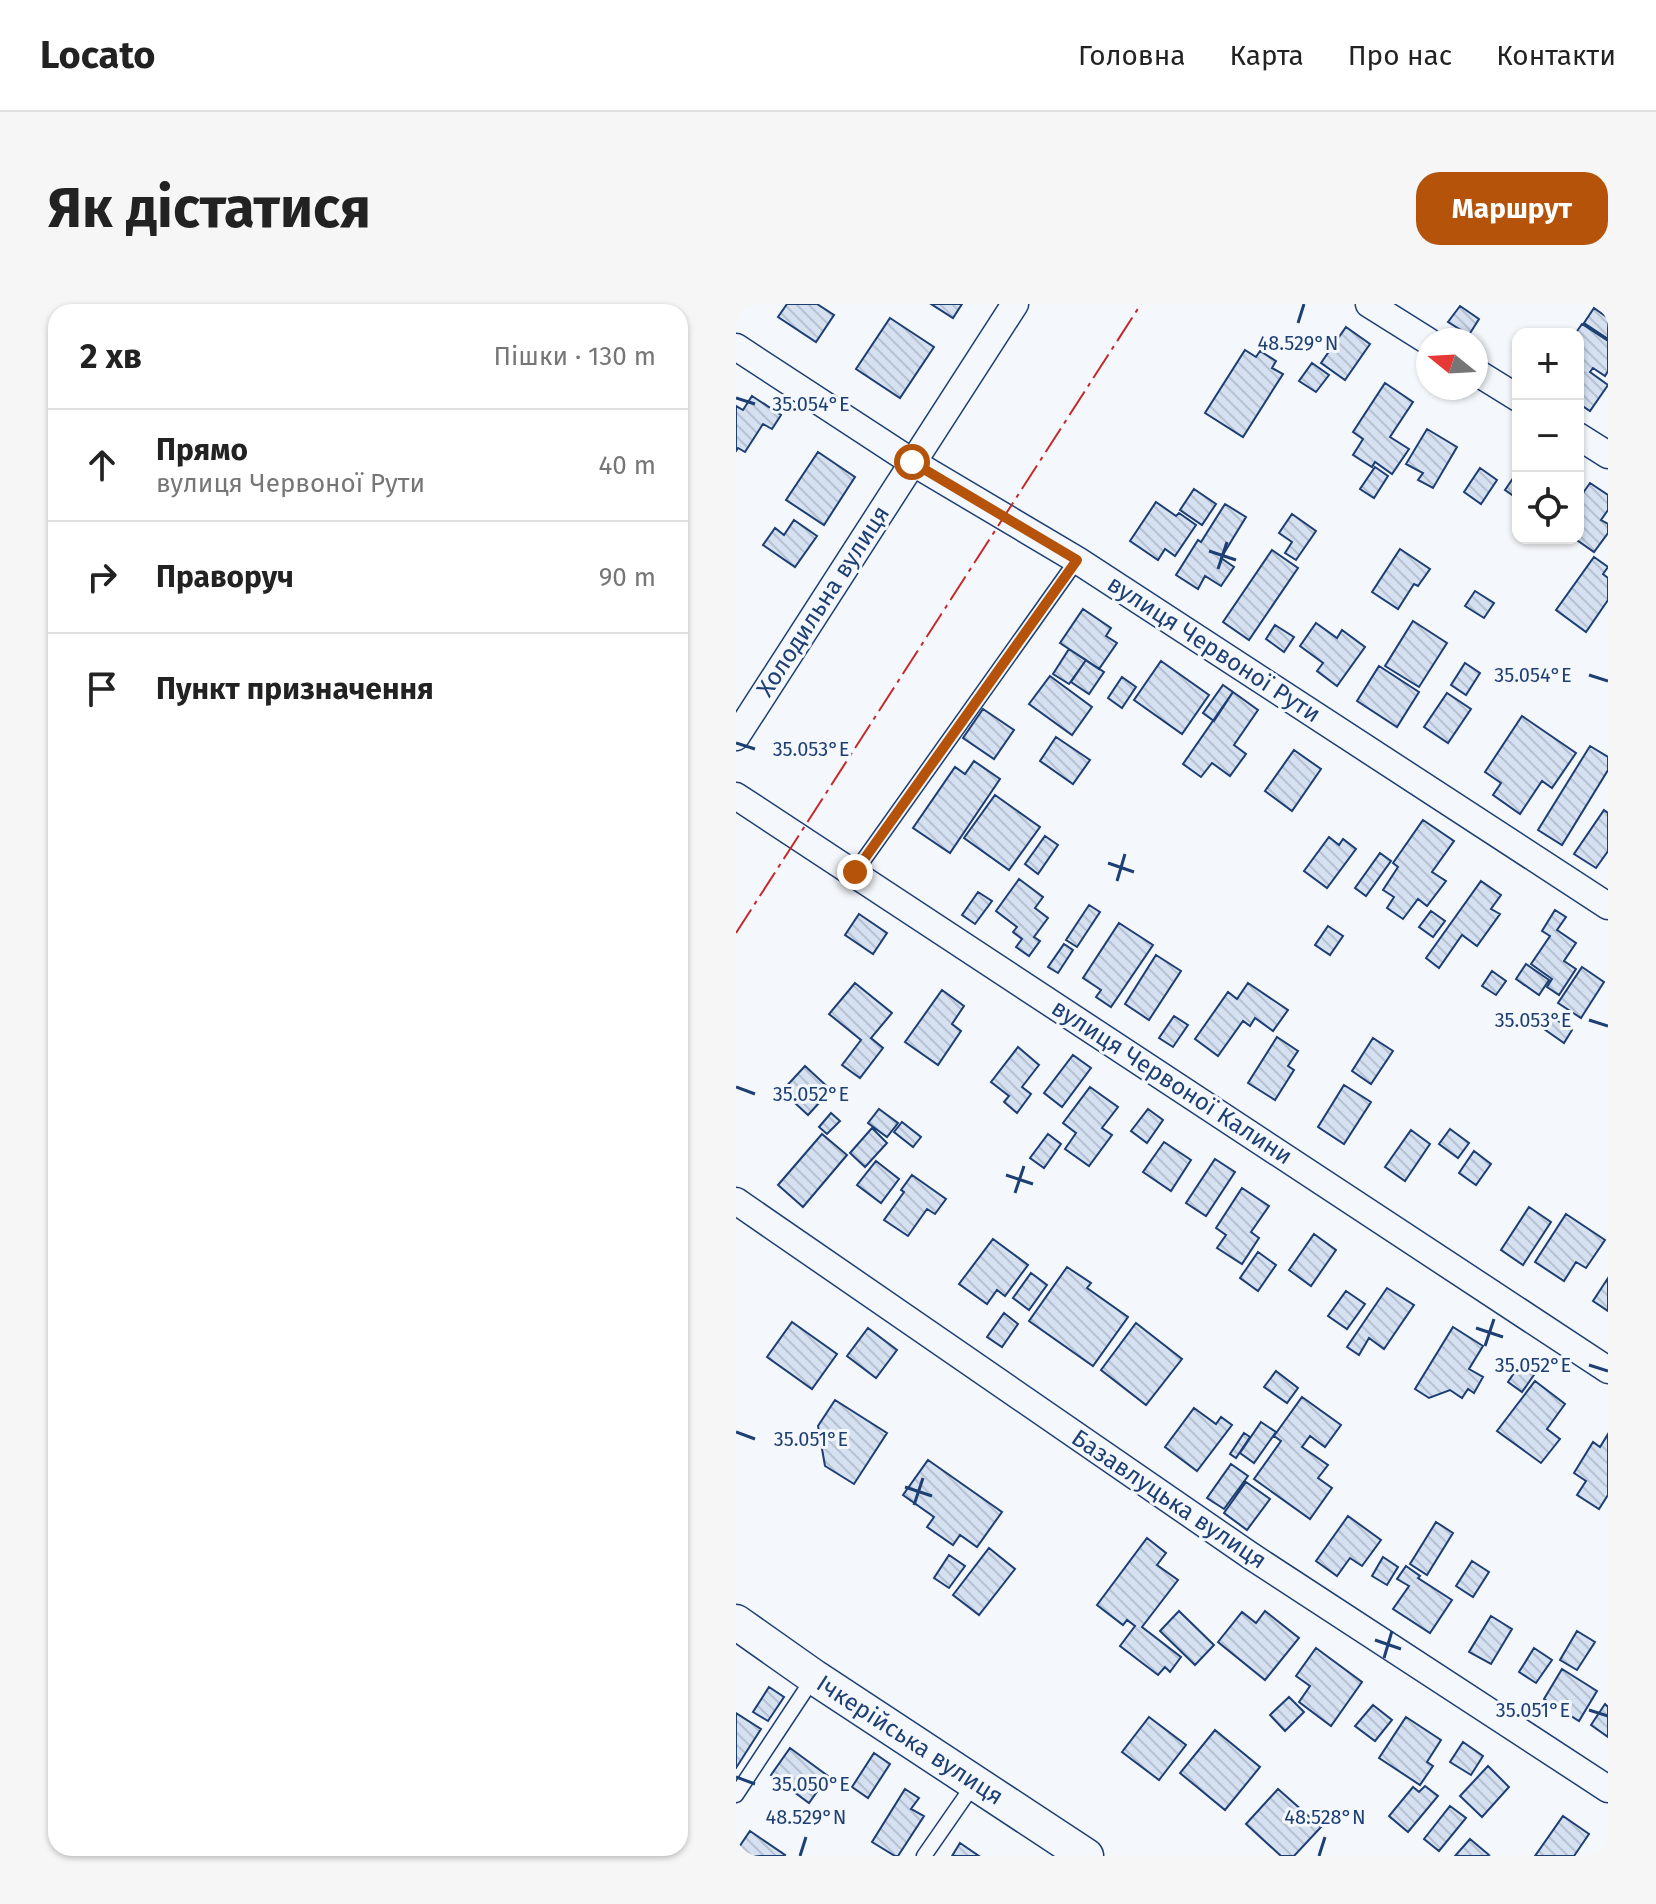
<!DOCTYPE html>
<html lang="uk">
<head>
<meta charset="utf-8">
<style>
	:root { --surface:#fff; --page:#f6f6f6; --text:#222; --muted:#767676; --line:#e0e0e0; --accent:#b45309 }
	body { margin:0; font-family:"Fira Sans",sans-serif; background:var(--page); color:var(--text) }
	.controls { position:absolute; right:24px; top:24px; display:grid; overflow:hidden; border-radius:16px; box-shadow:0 2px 6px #0004 }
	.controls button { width:72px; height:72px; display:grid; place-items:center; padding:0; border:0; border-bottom:2px solid var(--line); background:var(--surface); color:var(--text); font:40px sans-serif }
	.compass { position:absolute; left:680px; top:24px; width:72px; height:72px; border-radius:50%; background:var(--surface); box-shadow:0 2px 6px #0004; rotate:288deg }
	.stop { position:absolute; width:24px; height:24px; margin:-18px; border:6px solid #b45309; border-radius:50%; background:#fff }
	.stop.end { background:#b45309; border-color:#fff; box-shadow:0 2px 8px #0008 }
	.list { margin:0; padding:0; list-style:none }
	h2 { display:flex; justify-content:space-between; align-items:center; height:104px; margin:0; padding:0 32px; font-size:34px }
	h2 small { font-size:26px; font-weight:400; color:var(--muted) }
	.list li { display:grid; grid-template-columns:52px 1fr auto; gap:24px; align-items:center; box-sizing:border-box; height:112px; padding:0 32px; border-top:2px solid var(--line) }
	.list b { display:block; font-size:30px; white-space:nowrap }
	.list p { margin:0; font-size:26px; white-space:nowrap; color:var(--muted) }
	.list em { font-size:26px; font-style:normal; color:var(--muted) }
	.icon { flex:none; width:44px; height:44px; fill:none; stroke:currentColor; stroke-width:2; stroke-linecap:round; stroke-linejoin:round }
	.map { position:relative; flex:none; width:872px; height:1552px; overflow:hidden; border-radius:24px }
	header { display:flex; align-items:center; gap:48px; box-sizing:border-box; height:112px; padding:0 40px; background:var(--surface); border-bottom:2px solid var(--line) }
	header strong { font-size:38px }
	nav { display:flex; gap:44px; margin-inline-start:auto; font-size:28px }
	.intro { display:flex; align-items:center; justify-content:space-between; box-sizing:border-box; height:192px; padding:0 48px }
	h1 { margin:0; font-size:56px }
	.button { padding:20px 36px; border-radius:24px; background:var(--accent); color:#fff; font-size:28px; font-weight:700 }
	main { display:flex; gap:48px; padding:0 48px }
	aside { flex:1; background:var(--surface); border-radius:24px; box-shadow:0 2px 6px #0004 }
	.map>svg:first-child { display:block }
	.building { fill:url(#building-back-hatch); stroke:#1d3f73; stroke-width:2 }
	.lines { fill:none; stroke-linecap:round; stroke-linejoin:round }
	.service-casing { stroke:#1d3f73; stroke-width:17 }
	.minor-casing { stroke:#1d3f73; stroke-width:29 }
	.tertiary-casing { stroke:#1d3f73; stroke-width:37 }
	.service { stroke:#f4f7fb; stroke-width:14 }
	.minor { stroke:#f4f7fb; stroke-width:26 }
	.tertiary { stroke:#f4f7fb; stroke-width:34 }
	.power { stroke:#c62828; stroke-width:2; stroke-dasharray:28 6 4 6; stroke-linecap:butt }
	.route { stroke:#b45309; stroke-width:10 }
	.ticks { fill:none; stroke:#1d3f73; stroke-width:3 }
	.labels { text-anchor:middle; stroke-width:6; stroke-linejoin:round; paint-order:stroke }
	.street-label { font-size:24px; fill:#1d3f73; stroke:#f4f7fb }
	.ticks-label { font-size:20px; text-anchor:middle; fill:#1d3f73; stroke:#f4f7fb; stroke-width:6; stroke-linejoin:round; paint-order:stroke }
</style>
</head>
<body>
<header>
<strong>Locato</strong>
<nav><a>Головна</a><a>Карта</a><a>Про нас</a><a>Контакти</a></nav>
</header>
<div class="intro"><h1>Як дістатися</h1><a class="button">Маршрут</a></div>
<main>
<aside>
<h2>2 хв<small>Пішки · 130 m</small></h2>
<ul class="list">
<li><svg class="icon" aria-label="ahead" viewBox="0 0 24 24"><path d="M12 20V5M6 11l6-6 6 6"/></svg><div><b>Прямо</b><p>вулиця Червоної Рути</p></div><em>40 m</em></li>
<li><svg class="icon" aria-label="right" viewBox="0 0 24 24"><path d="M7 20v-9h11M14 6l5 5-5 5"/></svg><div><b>Праворуч</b></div><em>90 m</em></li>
<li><svg class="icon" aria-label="arrive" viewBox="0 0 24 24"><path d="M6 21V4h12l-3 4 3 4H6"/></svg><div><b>Пункт призначення</b></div></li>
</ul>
</aside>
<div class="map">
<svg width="872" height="1552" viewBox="0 0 872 1552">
	<defs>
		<pattern id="building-back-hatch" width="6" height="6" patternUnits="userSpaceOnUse" patternTransform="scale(2)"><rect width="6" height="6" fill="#d5e0f0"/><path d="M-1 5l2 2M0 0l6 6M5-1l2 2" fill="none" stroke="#b6c1d1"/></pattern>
	</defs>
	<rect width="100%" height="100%" fill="#f4f7fb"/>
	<!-- building -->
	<path class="building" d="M51 0H81L98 11 80 38 42 13Z
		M195 0H226L217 14Z
		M724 2 743 15 733 31 712 18Z
		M858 4 872 14V35L848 19Z
		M154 14 198 43 164 94 120 65Z
		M846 20 872 37V67L869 72 857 64 854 68 872 81 854 107 842 99V30H839Z
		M610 23 634 40 609 76 585 59Z
		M509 46 520 53 524 47 540 57 536 64 547 70 507 133 469 109Z
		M576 59 593 71 580 88 563 77Z
		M649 79 677 98 654 133 673 145 656 170 639 158 636 163 617 151 627 135 617 128Z
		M16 92 45 111 36 125 27 120 9 148 2 144 0 147V102L7 106Z
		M691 125 721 143 697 184 682 176 687 169 670 160Z
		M82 148 119 173 88 221 50 196Z
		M639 163 652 172 638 194 624 185Z
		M744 164 761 176 745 200 728 188Z
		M782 167V195L769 186Z
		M854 179 872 191V206L865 216 872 220V229L858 248 838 234H842V196Z
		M458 185 480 200 466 221 444 206Z
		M420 198 440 212 443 209 460 221 439 252 429 245 422 256 394 237Z
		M489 200 510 213 485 254 498 263 485 282 469 272 462 285 440 271 462 236 465 238Z
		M556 210 580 227 560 256 549 249 556 238 543 229Z
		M58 216 81 232 59 263 27 241 39 224 48 231Z
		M664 245 694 265 682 282 678 280 662 305 636 288Z
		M536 246 562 264 513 336 487 318Z
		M858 253 872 263 867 270 872 274V296L850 328 820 306Z
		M739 287 758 299 748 314 729 302Z
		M347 305 375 324 370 332 381 339 363 365 324 339Z
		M677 317 711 339 683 383 649 362Z
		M580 319 601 334 606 326 629 343 601 382 581 367 587 359 564 342Z
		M539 321 558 333 548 348 530 335Z
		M333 345 350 356 333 380 317 370Z
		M350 356 368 368 353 390 335 378Z
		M425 357 473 391 446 430 398 396Z
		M729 359 744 369 730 391 715 381Z
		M643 362 683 388 661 423 621 397Z
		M314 372 356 403 336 431 293 400Z
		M386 373 400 383 386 404 372 394Z
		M487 381 497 388 478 417 467 409Z
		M497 388 522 406 498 441 510 450 494 472 476 459 465 473 447 460Z
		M711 389 735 405 712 439 688 423Z
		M247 405 278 426 258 455 227 434Z
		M786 412 840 449 816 484 806 477 784 510 757 491 765 479 749 468Z
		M320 433 354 456 337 480 304 457Z
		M854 442 872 453V466L826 541 802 526Z
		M558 446 585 465 556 507 529 487Z
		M238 457 264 475 214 549 177 524 219 463 229 470Z
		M259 491 304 523 273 566 228 534Z
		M868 506 872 509V547L860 564 838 550Z
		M687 516 718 537 696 568 710 577 691 602 682 595 667 615 651 604 658 593 647 586 662 563 657 559Z
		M309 532 322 541 302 570 289 560Z
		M593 533 603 541 607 535 620 545 591 584 568 567Z
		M644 549 655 557 630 592 619 584Z
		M283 575 307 593 299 604 312 614 298 633 304 637 293 652 280 643 286 635 277 628 281 623 260 607Z
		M745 577 765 591 755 605 764 610 741 642 726 631 703 664 690 654Z
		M242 588 256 597 239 620 226 611Z
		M353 601 364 608 341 643 330 636Z
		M819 606 830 613 821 626 840 639 828 657 840 665 823 691 811 683 816 675 795 660 814 632 806 627Z
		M695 607 709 617 697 633 683 623Z
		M123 610 151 629 137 650 109 631Z
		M383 619 417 641 375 703 360 693 365 686 347 674Z
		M592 622 607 632 594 651 579 641Z
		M328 640 337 646 322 669 312 663Z
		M420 651 445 667 413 716 389 700Z
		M790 660 813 676 803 691 780 675Z
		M846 663 868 678 845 714 822 699Z
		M756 667 770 677 760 691 746 682Z
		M119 679 156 709 135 734 147 744 124 774 106 761 125 736 93 710Z
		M512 679 552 706 537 727 519 714 514 722 507 717 482 752 459 735 492 688 501 695Z
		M206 686 228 702 216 720 225 727 202 761 169 738Z
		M438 712 452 721 437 743 423 734Z
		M816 713 836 726 828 739 808 725Z
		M541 733 562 747 552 762 558 766 539 796 512 779Z
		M637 734 657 747 635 780 616 767Z
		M282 743 303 761 286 783 295 790 281 809 268 798 273 792 255 778Z
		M337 751 355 764 326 803 308 789Z
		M69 762 95 786 72 811 46 787Z
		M608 781 635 798 608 840 582 823Z
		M354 783 382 803 366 824 376 831 353 862 329 845 340 829 327 819Z
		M143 805 162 819 151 833 132 819Z
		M412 805 427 816 411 839 395 827Z
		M95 809 104 817 91 830 83 823Z
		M166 818 185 833 177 843 158 828Z
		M136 824 151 839 129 863 114 849Z
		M714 825 733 839 722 854 703 840Z
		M675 826 694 840 669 877 649 863Z
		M86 830 111 851 67 903 42 881Z
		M312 830 325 840 308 864 294 854Z
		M428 838 455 856 435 887 407 868Z
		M738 847 755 860 740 881 723 869Z
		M479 855 499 868 470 912 450 899Z
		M140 857 163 875 145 899 121 881Z
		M176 871 210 895 199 910 191 905 172 932 148 916 168 888 165 886Z
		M506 884 533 902 515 928 523 934 506 960 481 944 490 931 480 924Z
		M793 903 815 918 787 961 765 946Z
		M830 910 869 936 850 964 840 958 828 977 799 958Z
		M578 930 600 946 575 982 553 966Z
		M257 935 292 961 269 992 261 986 251 1000 223 980Z
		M522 948 540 961 522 987 504 974Z
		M331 963 355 979 351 984 392 1013 357 1062 293 1017Z
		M295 969 311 981 293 1006 277 994Z
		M872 974V1007L857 997Z
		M651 984 678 1001 648 1045 633 1034 623 1051 611 1043Z
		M610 987 629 1000 611 1025 592 1012Z
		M268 1009 282 1020 266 1043 251 1033Z
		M56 1018 101 1050 76 1085 31 1053Z
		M400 1019 446 1055 410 1101 365 1066Z
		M717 1023 747 1042 733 1065 747 1073 738 1089 732 1085 726 1094 714 1086 693 1094 679 1085Z
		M132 1024 161 1046 140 1074 111 1052Z
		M786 1057 800 1068 786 1088 772 1078Z
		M540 1067 562 1084 551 1099 528 1083Z
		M799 1077 829 1100 811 1125 824 1135 805 1159 761 1127Z
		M566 1093 605 1121 589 1143 574 1132 566 1143 592 1161 582 1174 596 1184 574 1215 518 1175 545 1137 538 1132Z
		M99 1096 151 1129 118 1180 89 1162 82 1122Z
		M458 1104 480 1120 485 1113 496 1121 461 1167 429 1143Z
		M525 1118 540 1128 518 1159 504 1149Z
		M508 1129 514 1133 500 1154 494 1150Z
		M872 1130V1191L863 1205 841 1191 850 1177 838 1169 857 1138 864 1143Z
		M192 1156 266 1208 241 1243 224 1231 217 1241 191 1223 198 1213 167 1191Z
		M495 1160 512 1172 488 1205 471 1194Z
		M510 1178 534 1195 511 1226 488 1209Z
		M612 1212 645 1236 626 1262 614 1254 601 1272 580 1257Z
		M700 1218 717 1229 691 1271 674 1260Z
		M411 1234 430 1249 421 1261 442 1276 406 1323 445 1353 434 1368 429 1363 422 1371 384 1342 399 1322 391 1316 387 1321 361 1301Z
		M253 1244 279 1265 243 1311 217 1291Z
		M213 1251 229 1262 213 1284 198 1274Z
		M647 1253 662 1263 651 1281 636 1272Z
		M736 1257 753 1268 737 1293 720 1282Z
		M670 1262 684 1272 682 1274 716 1296 694 1329 657 1305 673 1282 661 1275Z
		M443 1307 478 1341 459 1361 424 1327Z
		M529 1307 563 1334 529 1376 482 1338 506 1308 520 1319Z
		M755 1312 776 1325 755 1360 733 1348Z
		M841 1327 859 1338 841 1366 824 1356Z
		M580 1344 626 1378 595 1422 563 1398 574 1382 560 1372Z
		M798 1344 816 1356 800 1379 783 1368Z
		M826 1365 861 1387 843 1417 808 1395Z
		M33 1383 48 1393 32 1417 17 1408Z
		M553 1393 568 1408 549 1427 534 1411Z
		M869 1400 872 1403V1433L855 1421Z
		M637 1401 656 1416 639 1437 619 1422Z
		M0 1409 25 1425 0 1464Z
		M413 1413 450 1441 423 1476 386 1448Z
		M670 1413 705 1436 691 1458 697 1462 684 1481 643 1454Z
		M479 1426 524 1463 489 1506 444 1469Z
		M727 1438 747 1452 735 1471 714 1458Z
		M54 1444 92 1472 73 1499 35 1471Z
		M138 1449 154 1460 132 1494 116 1483Z
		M752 1462 773 1483 746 1513 724 1492Z
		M689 1482 702 1492 672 1528 653 1512 677 1483 683 1488Z
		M169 1485 183 1494 175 1505 188 1512 162 1552H159L136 1538Z
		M542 1485 585 1523 558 1552H545L510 1520Z
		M714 1502 730 1514 703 1547 688 1535Z
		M827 1512 853 1530 838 1552H799Z
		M14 1527 49 1551 48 1552H0V1545L1 1546Z
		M734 1535 753 1551 751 1552H719Z
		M224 1539 243 1552H216Z"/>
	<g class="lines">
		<defs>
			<path id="service" d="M119 568 341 256
				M0 1491 78 1373
				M188 1552 238 1480"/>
			<path id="minor" d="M633 0 692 37
				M0 43 176 158 341 256 872 602
				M740 68 782 94
				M842 132 872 151
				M0 433 279 0
				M0 492 872 1066
				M0 897 515 1252 872 1485"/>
			<path id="tertiary" d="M0 1318 78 1373 350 1552"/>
		</defs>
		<!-- service casing -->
		<use href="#service" class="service-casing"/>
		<!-- minor casing -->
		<use href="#minor" class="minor-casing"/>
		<!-- tertiary casing -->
		<use href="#tertiary" class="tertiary-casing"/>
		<!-- service -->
		<use href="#service" class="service"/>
		<!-- minor -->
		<use href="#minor" class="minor"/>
		<!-- tertiary -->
		<use href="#tertiary" class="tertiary"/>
		<!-- power -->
		<path class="power" d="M0 629 405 0"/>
	</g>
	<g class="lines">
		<!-- route -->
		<path class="route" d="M119 568 341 256 176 158"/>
	</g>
	<!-- ticks -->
	<path class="ticks" d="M562 19 568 0M0 94 19 100M473 247 500 256M482 265 491 238M853 371 872 377M0 439 19 445M372 559 398 568M381 577 389 550M853 716 872 722M0 783 19 790M270 871 297 880M279 889 288 862M740 1024 767 1033M749 1042 758 1015M853 1061 872 1067M0 1128 19 1135M169 1183 196 1192M178 1201 187 1174M639 1336 665 1345M648 1354 656 1327M853 1406 872 1412M0 1473 19 1480M64 1552 70 1533M583 1552 589 1533"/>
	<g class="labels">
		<!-- street labels -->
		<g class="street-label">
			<text transform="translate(87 297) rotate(-57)" y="8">Холодильна вулиця</text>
			<text transform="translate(478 345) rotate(33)" y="8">вулиця Червоної Рути</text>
			<text transform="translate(436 778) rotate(33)" y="8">вулиця Червоної Калини</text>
			<text transform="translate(433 1195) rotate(34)" y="8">Базавлуцька вулиця</text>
			<text transform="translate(174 1436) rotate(33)" y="8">Ічкерійська вулиця</text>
		</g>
	</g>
	<g class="ticks-label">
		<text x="562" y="46">48.529°N</text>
		<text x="75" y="107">35.054°E</text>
		<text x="797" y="378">35.054°E</text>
		<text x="75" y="452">35.053°E</text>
		<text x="797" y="723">35.053°E</text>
		<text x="75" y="797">35.052°E</text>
		<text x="797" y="1068">35.052°E</text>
		<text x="75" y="1142">35.051°E</text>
		<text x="797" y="1413">35.051°E</text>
		<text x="75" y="1487">35.050°E</text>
		<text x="589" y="1520">48.528°N</text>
		<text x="70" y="1520">48.529°N</text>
	</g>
</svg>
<div class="controls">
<button>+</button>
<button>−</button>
<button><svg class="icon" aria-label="locate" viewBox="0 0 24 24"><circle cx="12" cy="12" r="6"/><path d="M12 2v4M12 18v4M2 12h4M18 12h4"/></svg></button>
</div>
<svg class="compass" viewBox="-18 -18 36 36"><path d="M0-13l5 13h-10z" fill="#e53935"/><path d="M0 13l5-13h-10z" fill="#767676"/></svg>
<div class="stop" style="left:176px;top:158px"></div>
<div class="stop end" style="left:119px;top:568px"></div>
</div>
</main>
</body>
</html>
